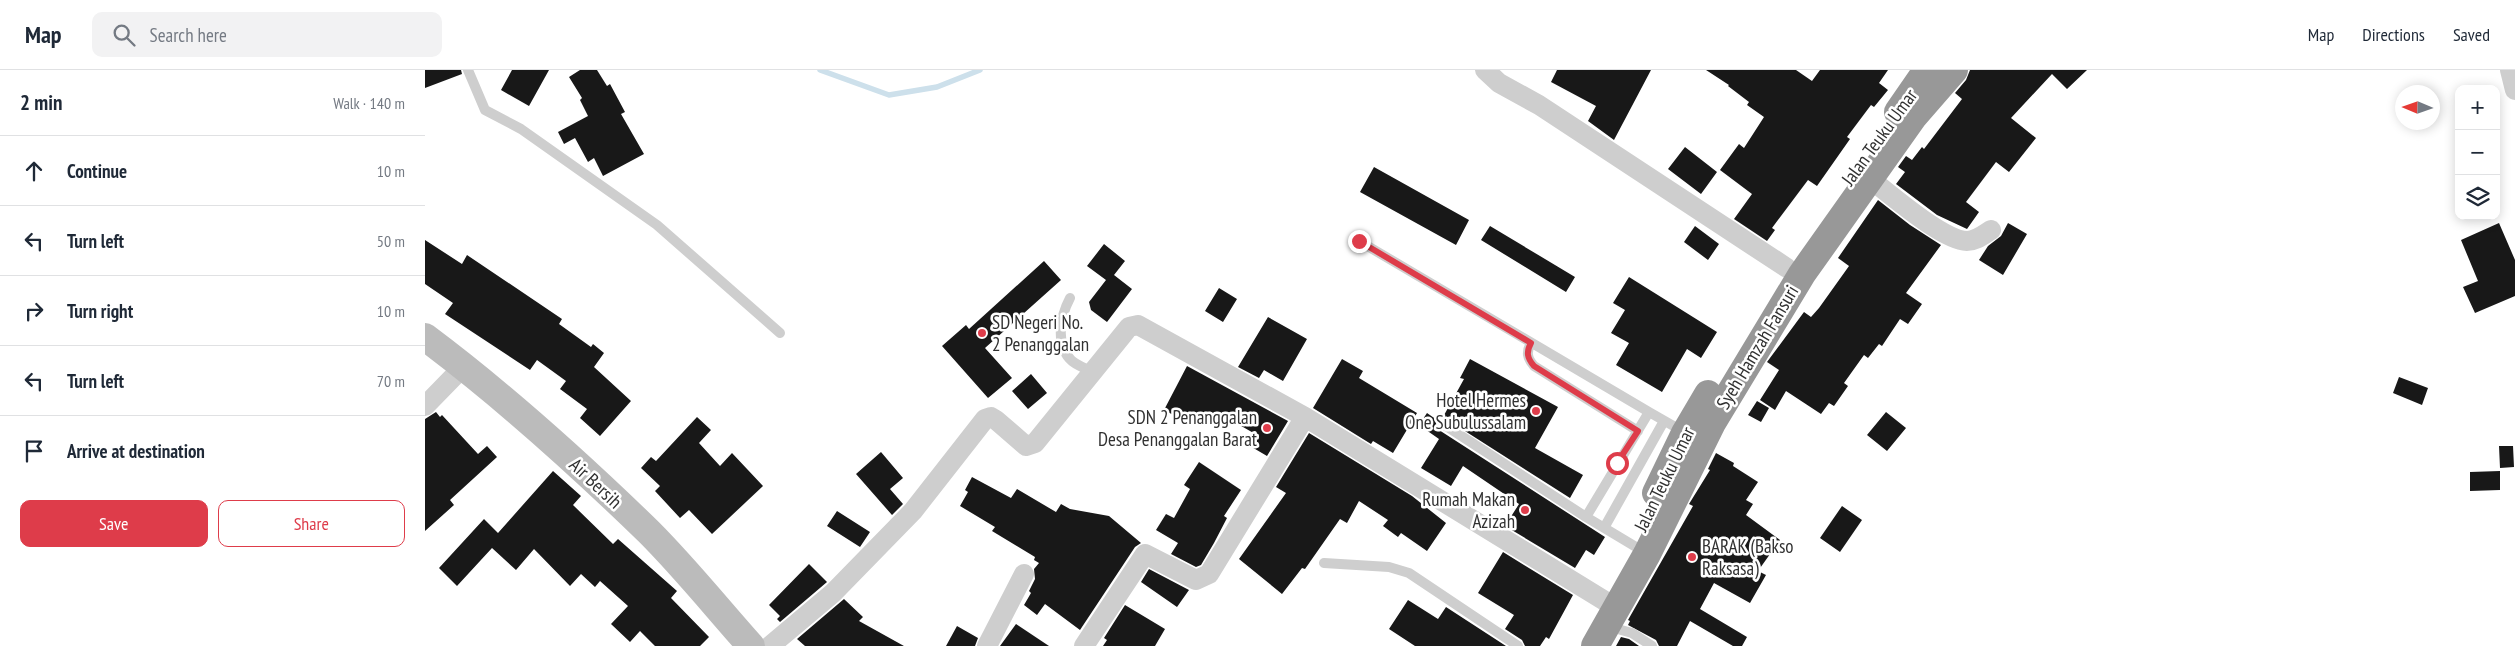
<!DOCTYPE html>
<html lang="en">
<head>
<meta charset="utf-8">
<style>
	:root { --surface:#fff; --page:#f2f2f3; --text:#1f2937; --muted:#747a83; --line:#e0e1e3; --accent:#de3c4a }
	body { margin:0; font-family:"PT Sans Narrow",sans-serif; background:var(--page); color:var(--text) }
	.controls { position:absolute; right:15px; top:15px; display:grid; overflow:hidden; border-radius:10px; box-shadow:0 2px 12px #0003 }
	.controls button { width:45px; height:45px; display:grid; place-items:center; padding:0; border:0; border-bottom:1px solid var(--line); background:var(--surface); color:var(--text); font:25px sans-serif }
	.compass { position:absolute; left:1970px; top:15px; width:45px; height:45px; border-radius:50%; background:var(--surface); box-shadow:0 2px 12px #0003; rotate:272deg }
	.stop { position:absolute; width:15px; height:15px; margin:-11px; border:4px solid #de3c4a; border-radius:50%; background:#fff }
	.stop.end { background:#de3c4a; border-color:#fff; box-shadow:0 1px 5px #0008 }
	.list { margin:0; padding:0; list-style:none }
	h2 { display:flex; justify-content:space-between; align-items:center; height:65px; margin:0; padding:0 20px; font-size:21px }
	h2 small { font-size:16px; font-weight:400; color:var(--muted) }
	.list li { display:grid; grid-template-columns:32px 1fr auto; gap:15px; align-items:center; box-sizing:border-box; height:70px; padding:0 20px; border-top:1px solid var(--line) }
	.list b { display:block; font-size:19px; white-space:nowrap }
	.list em { font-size:16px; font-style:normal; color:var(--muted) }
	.actions { display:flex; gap:10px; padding:15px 20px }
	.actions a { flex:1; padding:11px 0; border:1px solid var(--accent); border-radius:10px; text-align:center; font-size:18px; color:var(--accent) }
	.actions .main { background:var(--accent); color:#fff }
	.icon { flex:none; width:28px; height:28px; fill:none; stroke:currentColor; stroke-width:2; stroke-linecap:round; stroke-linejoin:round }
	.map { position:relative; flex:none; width:2090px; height:576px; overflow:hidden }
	header { display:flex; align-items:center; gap:30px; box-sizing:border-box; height:70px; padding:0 25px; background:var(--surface); border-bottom:1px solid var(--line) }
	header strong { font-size:24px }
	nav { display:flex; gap:28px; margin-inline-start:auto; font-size:18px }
	.search { width:350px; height:45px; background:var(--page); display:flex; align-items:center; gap:12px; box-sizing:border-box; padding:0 18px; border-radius:10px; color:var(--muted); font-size:19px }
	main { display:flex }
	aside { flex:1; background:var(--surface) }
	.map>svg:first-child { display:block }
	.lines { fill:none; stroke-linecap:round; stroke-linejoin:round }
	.stream { stroke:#cde0eb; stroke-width:5.5 }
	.building { fill:#181818 }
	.lane { stroke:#cecece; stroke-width:10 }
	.street { stroke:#cecece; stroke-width:20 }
	.secondary { stroke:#bbb; stroke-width:28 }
	.highway { stroke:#989898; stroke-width:28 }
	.route { stroke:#de3c4a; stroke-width:6 }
	.poi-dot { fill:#de3c4a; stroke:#fff; stroke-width:2 }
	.labels { text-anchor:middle; stroke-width:5; stroke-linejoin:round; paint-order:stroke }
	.street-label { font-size:19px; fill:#313131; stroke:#fff }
	.poi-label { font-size:19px; fill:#313131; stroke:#fff; text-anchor:end }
</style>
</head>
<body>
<header>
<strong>Map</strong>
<div class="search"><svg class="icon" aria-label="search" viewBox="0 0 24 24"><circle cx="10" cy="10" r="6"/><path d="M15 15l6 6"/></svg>Search here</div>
<nav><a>Map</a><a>Directions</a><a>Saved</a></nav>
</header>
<main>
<aside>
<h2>2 min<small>Walk · 140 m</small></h2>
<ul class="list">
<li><svg class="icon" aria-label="ahead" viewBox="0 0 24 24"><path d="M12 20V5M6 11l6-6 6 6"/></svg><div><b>Continue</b></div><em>10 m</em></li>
<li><svg class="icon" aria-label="left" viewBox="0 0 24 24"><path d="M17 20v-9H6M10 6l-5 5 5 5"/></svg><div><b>Turn left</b></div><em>50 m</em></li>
<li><svg class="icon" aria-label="right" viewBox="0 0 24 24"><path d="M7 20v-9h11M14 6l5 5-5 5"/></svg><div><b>Turn right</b></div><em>10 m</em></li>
<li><svg class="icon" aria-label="left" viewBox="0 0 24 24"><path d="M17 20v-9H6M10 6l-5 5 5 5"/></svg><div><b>Turn left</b></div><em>70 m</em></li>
<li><svg class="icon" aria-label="arrive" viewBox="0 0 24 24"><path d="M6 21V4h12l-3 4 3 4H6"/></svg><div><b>Arrive at destination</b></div></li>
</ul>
<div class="actions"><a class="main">Save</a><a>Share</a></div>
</aside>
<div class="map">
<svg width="2090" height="576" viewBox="0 0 2090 576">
	<rect width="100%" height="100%" fill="#fff"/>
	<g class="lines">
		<!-- stream -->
		<path class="stream" d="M395 0 464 25 512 17 555 0"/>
	</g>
	<!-- building -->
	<path class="building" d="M0 0H36L37 4 0 18Z
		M87 0H124L104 36 76 20Z
		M155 0H172L182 16 185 14 200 42 196 44 219 84 178 106 169 88 163 92 150 68 139 74 133 62 163 46 155 30 157 28 144 7Z
		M1132 0H1226L1189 70 1163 51 1171 36 1126 12Z
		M1281 0H1371L1387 11 1395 0H1463L1454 13 1463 20 1449 37 1446 35 1422 67 1425 69 1392 116 1383 110 1347 158 1350 160 1342 171 1309 149 1327 124 1295 100 1314 74 1319 78 1339 47 1322 35 1324 32 1303 16 1304 15Z
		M1545 0H1662L1642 19 1627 4 1586 48 1611 68 1584 102 1571 92 1541 132 1554 142 1542 159 1512 145 1471 114 1480 102 1473 97 1481 86 1487 90 1497 77 1499 79 1537 29 1530 23 1541 10Z
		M1260 77 1292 102 1276 124 1243 99Z
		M949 97 1044 150 1031 175 935 122Z
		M1453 130 1485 155 1516 175 1481 223 1497 234 1483 254 1475 249 1457 276 1454 274 1443 288 1439 285 1419 313 1423 316 1409 336 1404 333 1396 344 1361 321 1350 340 1335 330 1354 300 1342 292 1379 242 1386 247 1394 238 1424 196 1413 188Z
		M1583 153 1602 164 1578 205 1554 190 1563 176 1576 166Z
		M2074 153 2090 190V226L2050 243 2038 217 2053 211 2036 170Z
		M1065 156 1150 207 1141 222 1056 170Z
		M1270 156 1294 174 1283 190 1259 172Z
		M0 170 37 194 42 185 137 249 134 254 166 277 168 274 179 283 169 297 206 331 175 366 155 348 162 339 135 319 141 311 112 290 105 300 20 244 28 233 0 214Z
		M679 174 700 191 689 205 707 219 682 252 666 240 664 232 681 210 662 196Z
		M619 191 636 210 560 278 587 308 563 328 517 276 541 255 544 259Z
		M1204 207 1292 262 1276 288 1262 279 1237 322 1191 295 1204 273 1186 263 1200 240 1188 233Z
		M794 218 812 229 798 252 780 241Z
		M843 247 882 269 858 311 839 300 834 308 813 297Z
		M917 289 938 301 934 308 992 343 968 383 948 371 946 374 888 338Z
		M1045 289 1133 337 1110 378 1158 405 1145 428 1018 347 1039 309 1035 308Z
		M762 296 863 351 842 386 825 376 832 365 797 345 791 357 772 345 767 355 739 340Z
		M606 304 622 323 603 339 587 321Z
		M1974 307 2003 318 1997 335 1968 323Z
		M1332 331 1344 338 1336 352 1323 345Z
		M11 342 15 347 17 345 53 384 62 376 72 387 25 430 29 435 0 461V349Z
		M1461 342 1481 358 1462 381 1442 365Z
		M1002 343 1012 350 1011 354 1014 360 1180 467 1169 485 1161 480 1150 498 1080 456 1094 434 1038 396 1026 416 996 398 1014 369 994 355Z
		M272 347 286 360 274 373 295 396 307 383 338 416 287 464 264 440 255 448 230 421 235 416 216 398 226 387 231 391Z
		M884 363 987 426 1021 453 1002 481 976 463 973 467 958 456 963 450 934 431 922 453 915 449 880 499 877 498 857 524 814 489 861 423 851 417Z
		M2074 376H2088L2089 397 2075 398Z
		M456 382 478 408 465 419 478 434 467 445 431 404Z
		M1291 383 1309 393 1308 396 1333 412 1321 430 1328 434 1321 445 1355 470 1333 501 1341 505 1325 533 1289 513 1275 539 1322 567 1317 576H1308L1265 551 1252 576H1234L1231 570 1203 555 1205 551 1203 550 1268 436 1264 434 1285 400 1283 399Z
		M774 392 816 420 799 446 802 448 789 473 776 495 771 497 746 484 753 473 731 460 741 444 749 448 765 419 759 415Z
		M128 401 156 426 148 435 188 474 193 469 252 521 246 528 284 567 275 576H230L215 561 205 572 186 554 203 536 175 511 170 517 156 504 145 516 109 479 91 500 67 478 32 516 14 498 59 449 73 463Z
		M2075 401V420L2045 421V402Z
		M547 407 586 428 592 419 631 442 636 434 645 439 684 446 716 473 710 477 655 560 620 534 612 545 599 535 606 523 604 521 610 509 609 499 614 493 609 490 610 487 567 461 570 457 535 436 543 422 540 420Z
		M1417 436 1437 450 1415 482 1395 468Z
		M412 441 445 462 435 477 402 456Z
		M1078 482 1148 525 1124 569 1121 567 1115 576H1100L1097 570 1080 559 1089 545 1053 523Z
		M384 494 402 512 355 552 352 549 355 546 344 535Z
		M724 499 764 520 752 537 716 512Z
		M419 529 438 547 434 551 479 576H380L372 569Z
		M983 530 1013 549 1021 537 1081 576H990L964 559Z
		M700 535 740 559 730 576H678L682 570 679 568Z
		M591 554 624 576H575Z
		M532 556 553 568 550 576H521Z
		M1196 567 1204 569 1214 576H1191Z"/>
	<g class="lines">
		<!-- lane -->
		<path class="lane" d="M43 0 60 40 96 59 232 155 355 263
			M934 171 1224 342
			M645 228C636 245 629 275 647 291 652 295 661 299 668 302
			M1106 273C1101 282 1102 288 1109 296L1213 361
			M1018 354 1161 447
			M1179 458 1239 351
			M1221 483 1161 447 1224 342 1259 362
			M899 493 964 497 984 503 1093 576
			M1182 556 1207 563 1227 576"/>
		<!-- street -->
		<path class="street" d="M1060 0 1074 13 1114 35 1362 198
			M2085 0 2090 20
			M1444 108C1465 124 1517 170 1542 171 1551 171 1558 165 1566 160
			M0 336 39 296
			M345 576 408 523 488 441 560 349 566 347 571 350 601 376 610 373 704 257 713 255 880 347 1180 531
			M562 576 599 504
			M659 576 720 484 771 510 784 504 880 347"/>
		<!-- secondary -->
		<path class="secondary" d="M0 267C79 326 153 393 224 462 260 498 292 538 326 576"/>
		<!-- highway -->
		<path class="highway" d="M1473 42 1502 0
			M1231 423 1260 363 1283 324
			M1170 576 1222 484 1287 353 1377 204 1489 46 1529 0"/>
	</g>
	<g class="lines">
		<!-- route -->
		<path class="route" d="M934 171 1106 273C1101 282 1102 288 1109 296L1213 361 1192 393"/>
	</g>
	<!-- markers -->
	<g class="poi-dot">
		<circle cx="557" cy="263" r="5"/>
		<circle cx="1111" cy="341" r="5"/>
		<circle cx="842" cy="358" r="5"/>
		<circle cx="1100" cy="440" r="5"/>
		<circle cx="1267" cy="487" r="5"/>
	</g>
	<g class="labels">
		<!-- street labels -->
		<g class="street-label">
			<text transform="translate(1454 67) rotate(-54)" y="7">Jalan Teuku Umar</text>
			<text transform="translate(1332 277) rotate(-59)" y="7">Syeh Hamzah Fansuri</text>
			<text transform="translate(1239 409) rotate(-64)" y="7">Jalan Teuku Umar</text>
			<text transform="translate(171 413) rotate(43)" y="7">Air Bersih</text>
		</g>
		<!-- poi labels -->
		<g class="poi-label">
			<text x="567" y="259" text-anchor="start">SD Negeri No.<tspan x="567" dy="22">2 Penanggalan</tspan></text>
			<text x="1101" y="337">Hotel Hermes<tspan x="1101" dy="22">One Subulussalam</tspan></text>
			<text x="832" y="354">SDN 2 Penanggalan<tspan x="832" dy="22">Desa Penanggalan Barat</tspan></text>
			<text x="1090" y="436">Rumah Makan<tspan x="1090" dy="22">Azizah</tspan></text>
			<text x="1277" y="483" text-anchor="start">BARAK (Bakso<tspan x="1277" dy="22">Raksasa)</tspan></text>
		</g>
	</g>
</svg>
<div class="controls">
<button>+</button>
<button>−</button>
<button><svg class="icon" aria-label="layers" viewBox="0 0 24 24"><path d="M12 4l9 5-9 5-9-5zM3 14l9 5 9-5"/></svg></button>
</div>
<svg class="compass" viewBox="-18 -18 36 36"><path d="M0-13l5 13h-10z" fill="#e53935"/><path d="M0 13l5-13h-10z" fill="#747a83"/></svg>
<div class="stop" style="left:1192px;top:393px"></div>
<div class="stop end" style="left:934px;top:171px"></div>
</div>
</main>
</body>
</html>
